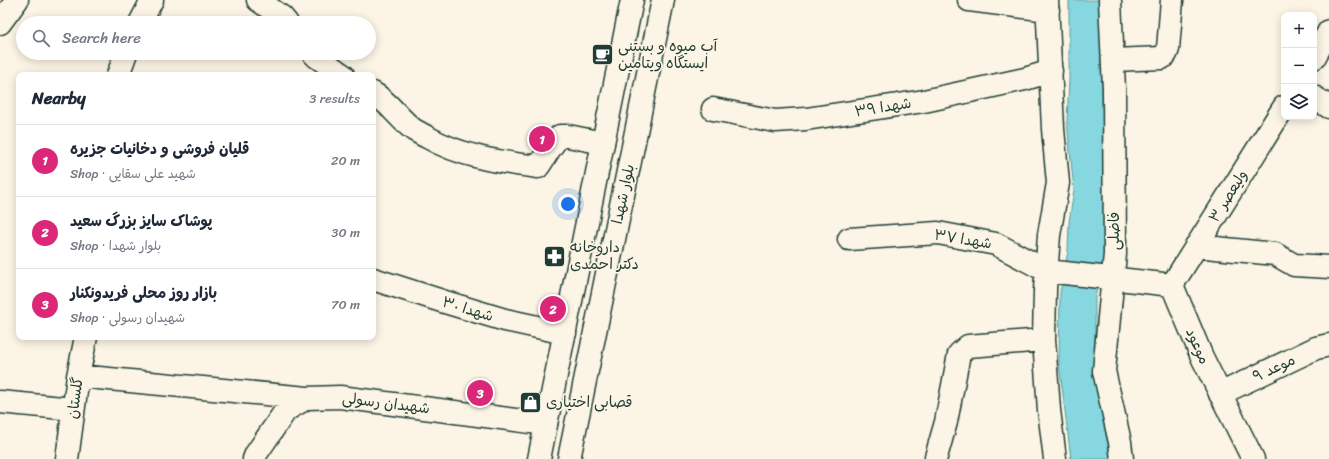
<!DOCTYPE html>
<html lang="en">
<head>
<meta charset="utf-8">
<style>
	:root { --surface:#fff; --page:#f2f2f3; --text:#1f2937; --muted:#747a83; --line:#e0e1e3; --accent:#db2777 }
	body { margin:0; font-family:Sriracha,"Playpen Sans Arabic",sans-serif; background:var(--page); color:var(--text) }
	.controls { position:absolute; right:12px; top:12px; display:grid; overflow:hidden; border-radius:8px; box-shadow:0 2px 10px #0003 }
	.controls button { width:36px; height:36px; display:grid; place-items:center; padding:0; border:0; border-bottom:1px solid var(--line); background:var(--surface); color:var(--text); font:20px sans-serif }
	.you { position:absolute; left:568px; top:204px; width:14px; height:14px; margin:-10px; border:3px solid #fff; border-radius:50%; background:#1a73e8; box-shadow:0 0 0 6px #1a73e833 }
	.badge { display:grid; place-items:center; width:26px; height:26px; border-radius:50%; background:var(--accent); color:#fff; font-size:13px; font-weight:700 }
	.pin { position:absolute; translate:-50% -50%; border:2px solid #fff; box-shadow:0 1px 4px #0006 }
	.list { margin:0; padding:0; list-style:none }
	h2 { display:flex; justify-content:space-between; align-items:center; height:52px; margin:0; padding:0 16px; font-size:17px }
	h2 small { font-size:13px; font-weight:400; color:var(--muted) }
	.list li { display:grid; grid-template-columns:26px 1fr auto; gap:12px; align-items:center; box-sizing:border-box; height:72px; padding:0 16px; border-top:1px solid var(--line) }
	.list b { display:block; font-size:15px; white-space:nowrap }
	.list p { margin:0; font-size:13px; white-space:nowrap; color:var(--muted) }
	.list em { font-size:13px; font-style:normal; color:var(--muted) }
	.icon { flex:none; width:22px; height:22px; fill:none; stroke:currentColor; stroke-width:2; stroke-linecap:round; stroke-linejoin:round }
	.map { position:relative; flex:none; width:1329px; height:459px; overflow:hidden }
	.search { position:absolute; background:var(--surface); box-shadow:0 2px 10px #0003; left:16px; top:16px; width:360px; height:44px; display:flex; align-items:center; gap:10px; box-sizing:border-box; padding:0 14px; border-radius:22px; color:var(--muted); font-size:15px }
	.panel { position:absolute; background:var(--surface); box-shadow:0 2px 10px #0003; left:16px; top:72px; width:360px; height:268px; border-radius:8px }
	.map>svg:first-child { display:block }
	.water { fill:#86d7df; stroke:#5d999b }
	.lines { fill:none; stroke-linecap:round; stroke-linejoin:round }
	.street-casing { stroke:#1f3d34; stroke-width:25 }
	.secondary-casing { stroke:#1f3d34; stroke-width:25 }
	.primary-casing { stroke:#1f3d34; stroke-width:25 }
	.street { stroke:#fcf5e5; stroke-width:22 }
	.secondary { stroke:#fcf5e5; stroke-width:22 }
	.primary { stroke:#fcf5e5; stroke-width:22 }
	.labels { text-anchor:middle; stroke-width:3.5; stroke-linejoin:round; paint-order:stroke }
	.poi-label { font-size:15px; fill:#1f3d34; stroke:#fcf5e5; text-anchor:start }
	.street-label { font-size:15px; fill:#1f3d34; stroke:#fcf5e5 }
</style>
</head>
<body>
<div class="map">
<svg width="1329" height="459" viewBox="0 0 1329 459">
	<rect width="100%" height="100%" fill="#fcf5e5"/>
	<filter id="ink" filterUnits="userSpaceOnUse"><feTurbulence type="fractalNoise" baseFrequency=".025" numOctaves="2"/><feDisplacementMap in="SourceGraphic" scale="8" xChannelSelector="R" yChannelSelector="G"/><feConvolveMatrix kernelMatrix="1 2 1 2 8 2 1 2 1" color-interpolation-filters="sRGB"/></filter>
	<g filter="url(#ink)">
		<!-- water -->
		<path class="water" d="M1069 0H1102L1101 50 1105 203 1104 255 1095 298V343L1096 387 1111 459H1071L1059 363 1060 292 1068 251 1069 222 1074 190 1067 122 1069 79Z"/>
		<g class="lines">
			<defs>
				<path id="street" d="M258 0 282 17 287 23
					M969 0 1048 10
					M1047 0 1053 129 1058 183 1049 235 1045 290 1044 340 1049 410 1055 459
					M0 23 17 0
					M140 23 152 0
					M313 53 317 57 343 75
					M1314 58 1329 31
					M1113 60 1162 58 1166 54 1168 49 1172 0
					M118 75 126 53
					M373 93C389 102 399 119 414 130 418 132 423 135 427 137 462 157 499 162 538 167 546 156 550 146 560 136H568L603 143
					M1314 97 1329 107
					M713 109 775 121 806 119 924 101 1025 79 1051 71
					M849 239 938 233 996 244 1047 271 1172 285 1202 357 1253 459
					M1196 246 1275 254 1294 265 1329 267
					M373 279 445 302 505 320 565 333
					M1172 285 1284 107
					M78 376 307 398
					M1220 394 1316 348 1329 345
					M0 402 73 409
					M936 457 946 422 959 354 968 346 1044 340
					M67 459 78 376 86 337
					M254 459 256 454 286 410 307 398 340 397 546 424"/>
				<path id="secondary" d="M1110 0 1114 89 1115 254 1104 371 1120 442 1122 459"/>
				<path id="primary" d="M539 459 632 0
					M569 459 663 0"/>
			</defs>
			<!-- street casing -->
			<use href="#street" class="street-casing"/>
			<!-- secondary casing -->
			<use href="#secondary" class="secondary-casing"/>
			<!-- primary casing -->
			<use href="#primary" class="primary-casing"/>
			<!-- street -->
			<use href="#street" class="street"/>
			<!-- secondary -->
			<use href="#secondary" class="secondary"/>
			<!-- primary -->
			<use href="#primary" class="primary"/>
		</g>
	</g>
	<!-- icons -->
	<defs>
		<symbol id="cafe-square" viewBox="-11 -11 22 22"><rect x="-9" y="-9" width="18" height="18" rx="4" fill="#1f3d34" stroke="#fcf5e5"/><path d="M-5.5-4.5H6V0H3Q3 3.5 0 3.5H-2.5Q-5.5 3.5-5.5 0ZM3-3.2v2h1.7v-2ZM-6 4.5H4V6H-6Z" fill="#fff"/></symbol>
		<symbol id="pharmacy-square" viewBox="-11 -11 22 22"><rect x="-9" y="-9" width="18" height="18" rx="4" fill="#1f3d34" stroke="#fcf5e5"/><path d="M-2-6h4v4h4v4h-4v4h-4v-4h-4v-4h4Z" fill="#fff"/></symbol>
		<symbol id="shop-square" viewBox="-11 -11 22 22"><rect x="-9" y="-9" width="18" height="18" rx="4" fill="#1f3d34" stroke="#fcf5e5"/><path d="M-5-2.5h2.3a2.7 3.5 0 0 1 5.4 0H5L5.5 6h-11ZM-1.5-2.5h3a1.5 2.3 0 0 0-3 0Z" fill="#fff"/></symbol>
	</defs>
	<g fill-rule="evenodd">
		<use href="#cafe-square" x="590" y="42" width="25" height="25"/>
		<use href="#pharmacy-square" x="542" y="244" width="25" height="25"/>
		<use href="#shop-square" x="518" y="390" width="25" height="25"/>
	</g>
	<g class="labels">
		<!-- poi labels -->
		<g class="poi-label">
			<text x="618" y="51">آب میوه و بستنی<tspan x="618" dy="17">ایستگاه ویتامین</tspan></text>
			<text x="570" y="252">داروخانه<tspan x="570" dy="17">دکتر احمدی</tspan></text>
			<text x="546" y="407">قصابی اختیاری</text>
		</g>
		<!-- street labels -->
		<g class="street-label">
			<text transform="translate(883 107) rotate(-9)" y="5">شهدا ۳۹</text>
			<text transform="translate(623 194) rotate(-78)" y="5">بلوار شهدا</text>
			<text transform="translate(1228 196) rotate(-58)" y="5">ولیعصر ۳</text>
			<text transform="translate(1114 231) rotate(-90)" y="5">فاضلی</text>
			<text transform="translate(963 239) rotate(9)" y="5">شهدا ۳۷</text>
			<text transform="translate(468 309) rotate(17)" y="5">شهدا ۳۰</text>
			<text transform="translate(1198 346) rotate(66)" y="5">موعود</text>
			<text transform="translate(1274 368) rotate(-25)" y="5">موعد ۹</text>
			<text transform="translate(75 398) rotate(-82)" y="5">گلستان</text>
			<text transform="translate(386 403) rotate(7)" y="5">شهیدان رسولی</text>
		</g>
	</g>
</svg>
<div class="controls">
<button>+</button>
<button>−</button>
<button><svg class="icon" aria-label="layers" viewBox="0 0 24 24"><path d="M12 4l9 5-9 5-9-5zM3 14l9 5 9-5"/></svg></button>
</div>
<div class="you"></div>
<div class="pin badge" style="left:542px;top:139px">1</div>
<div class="pin badge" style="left:553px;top:309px">2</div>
<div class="pin badge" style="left:480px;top:393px">3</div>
<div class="search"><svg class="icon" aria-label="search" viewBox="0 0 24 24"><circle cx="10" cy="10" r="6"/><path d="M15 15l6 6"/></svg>Search here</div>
<section class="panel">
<h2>Nearby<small>3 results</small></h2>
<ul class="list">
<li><span class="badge">1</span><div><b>قلیان فروشی و دخانیات جزیره</b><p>Shop · شهید علی سقایی</p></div><em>20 m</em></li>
<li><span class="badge">2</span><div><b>پوشاک سایز بزرگ سعید</b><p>Shop · بلوار شهدا</p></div><em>30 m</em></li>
<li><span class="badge">3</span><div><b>بازار روز محلی فریدونکنار</b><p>Shop · شهیدان رسولی</p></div><em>70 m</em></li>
</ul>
</section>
</div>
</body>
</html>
